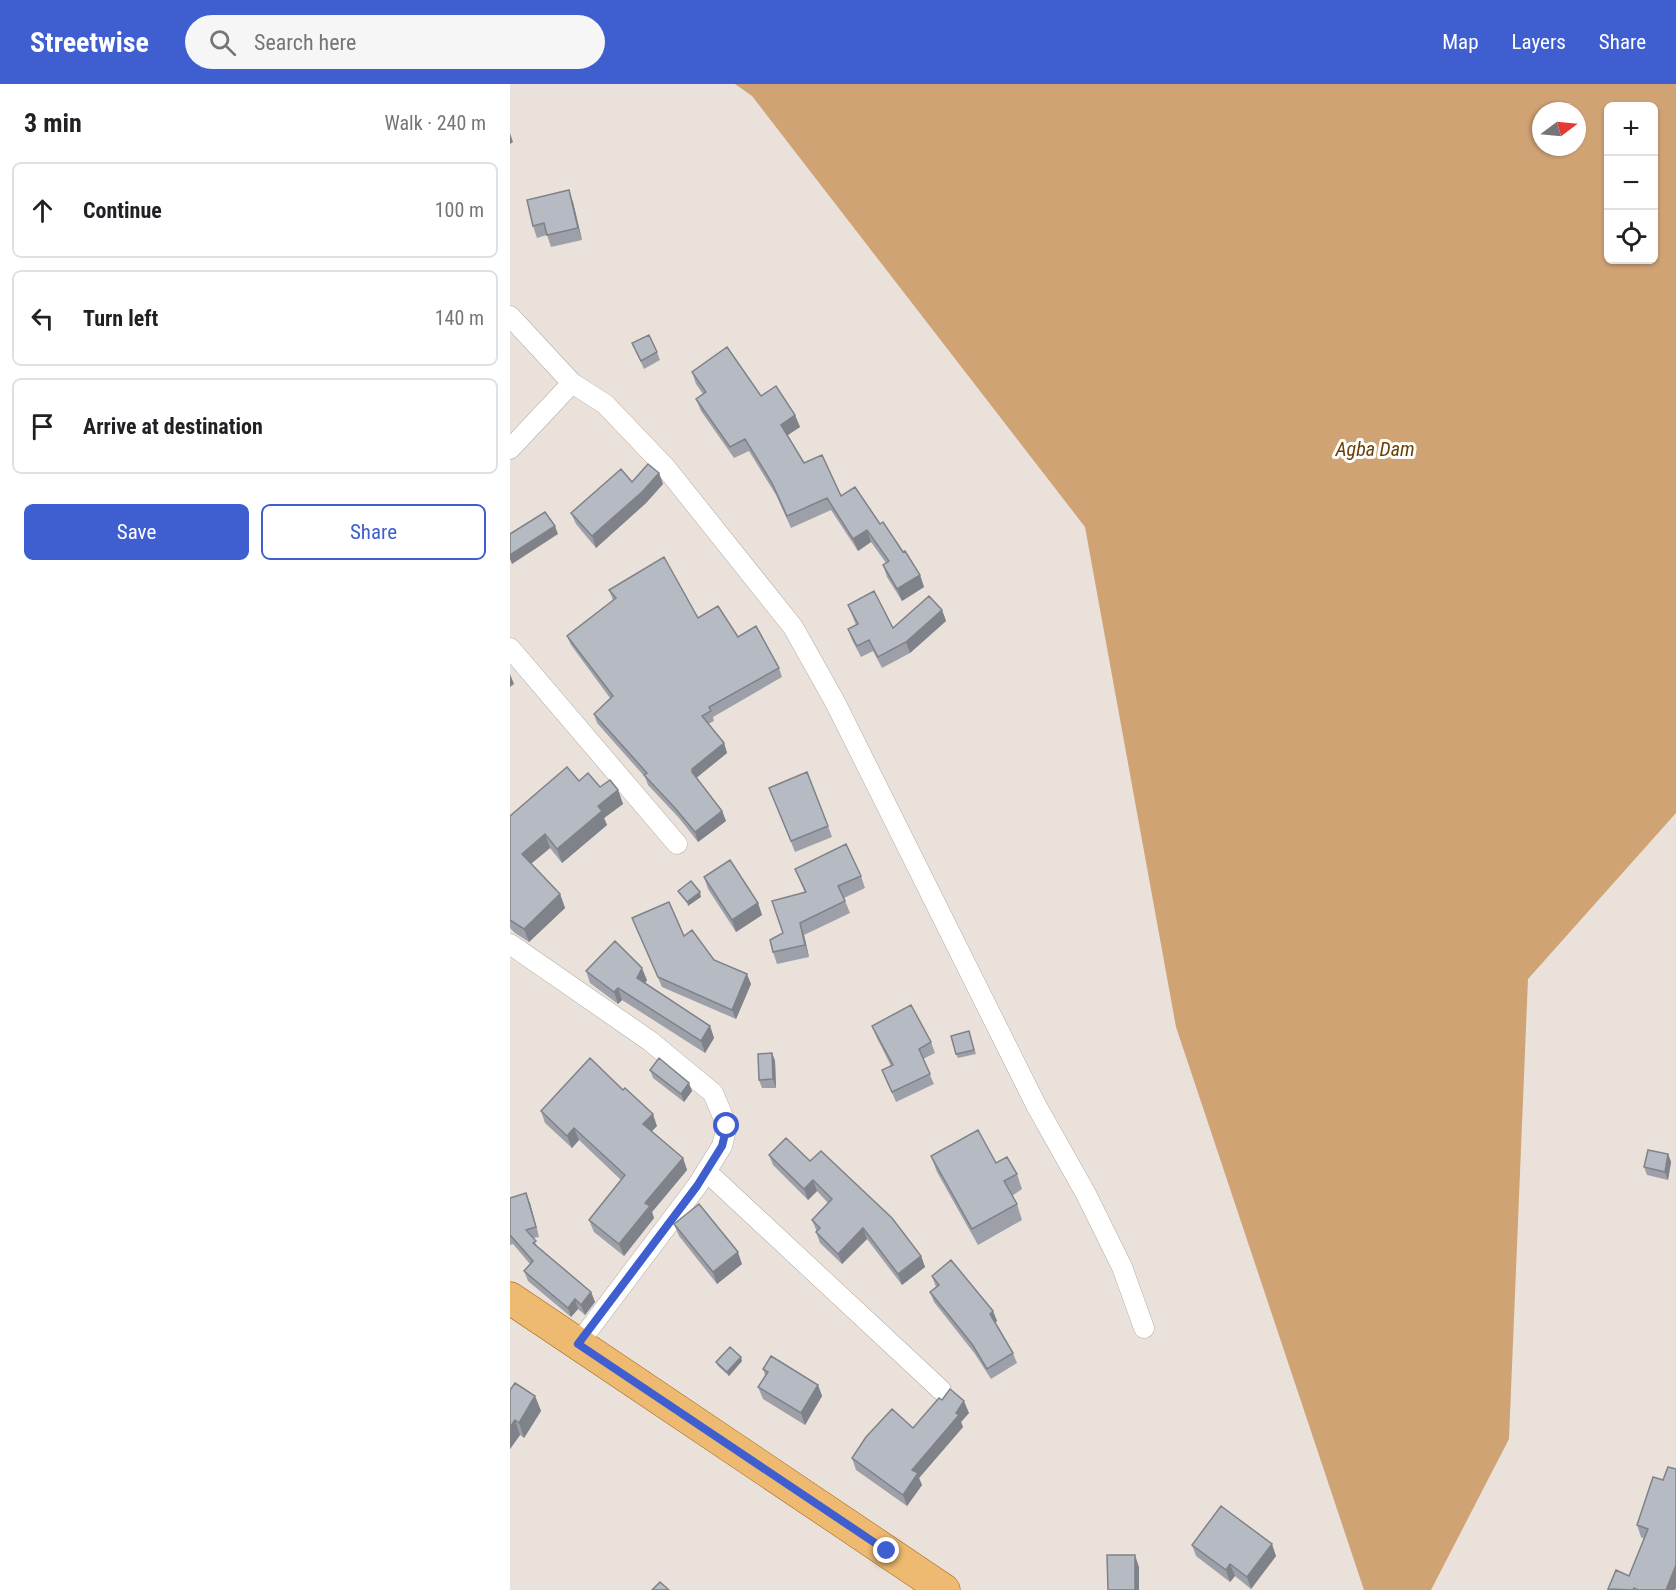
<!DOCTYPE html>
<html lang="en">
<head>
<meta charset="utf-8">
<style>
	:root { --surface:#fff; --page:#f6f6f6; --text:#202124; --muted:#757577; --line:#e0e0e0; --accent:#3f5fd1 }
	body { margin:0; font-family:"Roboto Condensed",sans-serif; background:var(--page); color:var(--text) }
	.controls { position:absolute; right:18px; top:18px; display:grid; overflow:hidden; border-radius:9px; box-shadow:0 2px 4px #0004 }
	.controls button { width:54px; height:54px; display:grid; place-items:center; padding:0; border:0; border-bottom:2px solid var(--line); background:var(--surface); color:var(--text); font:30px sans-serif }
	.compass { position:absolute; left:1022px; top:18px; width:54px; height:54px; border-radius:50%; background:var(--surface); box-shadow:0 2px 4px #0004; rotate:74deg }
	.stop { position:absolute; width:18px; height:18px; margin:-14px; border:4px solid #3f5fd1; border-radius:50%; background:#fff }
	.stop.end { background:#3f5fd1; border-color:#fff; box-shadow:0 2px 6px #0008 }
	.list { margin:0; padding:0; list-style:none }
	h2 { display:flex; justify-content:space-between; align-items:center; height:78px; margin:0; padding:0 24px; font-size:26px }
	h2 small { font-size:20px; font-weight:400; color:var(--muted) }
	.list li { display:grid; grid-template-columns:39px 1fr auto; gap:18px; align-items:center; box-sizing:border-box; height:96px; margin:0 12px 12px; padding:0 12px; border:2px solid var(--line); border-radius:9px }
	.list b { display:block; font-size:22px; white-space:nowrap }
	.list em { font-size:20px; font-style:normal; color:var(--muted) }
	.actions { display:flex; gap:12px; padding:18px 24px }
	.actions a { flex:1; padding:14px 0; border:2px solid var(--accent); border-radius:9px; text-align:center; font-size:21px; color:var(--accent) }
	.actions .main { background:var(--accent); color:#fff }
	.icon { flex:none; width:33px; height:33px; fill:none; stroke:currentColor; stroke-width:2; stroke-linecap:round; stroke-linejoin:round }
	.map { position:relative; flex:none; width:1166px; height:1506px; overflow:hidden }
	header { display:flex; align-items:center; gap:36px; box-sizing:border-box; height:84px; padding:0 30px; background:var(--accent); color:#fff }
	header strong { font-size:28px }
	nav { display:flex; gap:33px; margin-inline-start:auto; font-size:21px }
	.search { width:420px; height:54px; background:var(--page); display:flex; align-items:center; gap:15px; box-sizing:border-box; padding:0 21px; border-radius:33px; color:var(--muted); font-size:22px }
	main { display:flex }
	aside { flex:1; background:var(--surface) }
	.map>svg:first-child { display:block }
	.water { fill:#d0a375; fill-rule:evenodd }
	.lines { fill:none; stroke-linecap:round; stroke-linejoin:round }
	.street-casing { stroke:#b2aba3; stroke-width:21 }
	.primary-casing { stroke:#9e6414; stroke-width:33 }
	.street { stroke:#fff; stroke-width:20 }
	.primary { stroke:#eeb970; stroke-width:32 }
	.wall { fill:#9da0a8 }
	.shaded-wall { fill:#7f8288 }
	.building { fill:#b6bac3; stroke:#7f8288; stroke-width:1.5 }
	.route { stroke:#3f5fd1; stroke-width:8 }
	.labels { text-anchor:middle; stroke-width:6; stroke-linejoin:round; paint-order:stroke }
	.water-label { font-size:20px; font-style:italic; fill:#6a3f04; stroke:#fff }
</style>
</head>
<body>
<header>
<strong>Streetwise</strong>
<div class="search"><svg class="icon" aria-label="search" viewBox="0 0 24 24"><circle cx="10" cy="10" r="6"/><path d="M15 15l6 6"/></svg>Search here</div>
<nav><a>Map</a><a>Layers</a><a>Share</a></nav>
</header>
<main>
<aside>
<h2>3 min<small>Walk · 240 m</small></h2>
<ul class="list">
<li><svg class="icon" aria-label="ahead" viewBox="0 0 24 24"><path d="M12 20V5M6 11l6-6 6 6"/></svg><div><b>Continue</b></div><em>100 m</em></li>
<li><svg class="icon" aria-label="left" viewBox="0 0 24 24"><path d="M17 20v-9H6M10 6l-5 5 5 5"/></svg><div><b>Turn left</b></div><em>140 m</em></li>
<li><svg class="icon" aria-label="arrive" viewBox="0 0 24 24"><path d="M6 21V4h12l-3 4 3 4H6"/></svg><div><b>Arrive at destination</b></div></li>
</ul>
<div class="actions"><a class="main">Save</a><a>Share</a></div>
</aside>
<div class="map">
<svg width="1166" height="1506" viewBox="0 0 1166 1506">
	<rect width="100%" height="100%" fill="#eae2da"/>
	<!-- water -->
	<path class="water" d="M225 0H1166V729L1018 895 999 1355 921 1506H854L666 943 575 443 242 12ZM1098 22H1144V176H1098ZM1031 27H1067V63H1031Z"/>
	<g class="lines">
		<defs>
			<path id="street" d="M0 232 62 299 95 320 156 384 283 543 325 618 526 1021 576 1110 612 1183 634 1244
				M0 365 62 299
				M0 564 167 760
				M0 860 140 957 203 1009 217 1042 212 1062 187 1102 68 1260
				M196 1087 431 1306"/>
			<path id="primary" d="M0 1214 434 1506"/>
		</defs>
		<!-- street casing -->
		<use href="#street" class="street-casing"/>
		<!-- primary casing -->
		<use href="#primary" class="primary-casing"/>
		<!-- street -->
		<use href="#street" class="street"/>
		<!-- primary -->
		<use href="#primary" class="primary"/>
	</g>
	<!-- wall -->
	<path class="wall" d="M63 118 72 156 41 163 37 151 27 154 23 142Z
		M122 259 147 268 150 276 134 285Z
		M182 288 251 312 285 331 290 343 277 351 294 379 331 412 370 440 410 491 414 503 392 517 377 493 373 481 376 479 361 458 348 467 321 426 281 444 266 411 239 367 224 374 191 327 186 315 193 310 186 300Z
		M149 389 153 400 136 419 86 464 66 440 61 429 122 398Z
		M99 506 188 534 228 553 269 584 272 593 203 633 204 637 198 640 214 659 217 669 186 694 212 727 216 737 188 758 169 734 138 701 135 693 87 639 84 630 100 614 61 561 57 552 103 516Z
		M338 521 383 544 432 526 436 537 400 569 372 584 363 567 351 573 342 556 338 545 346 541Z
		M69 697 90 703 108 706 113 720 94 734 97 741 52 779 40 764 21 780 50 810 55 824 19 858 5 849 0 844V732Z
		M264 715 318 742 322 753 285 768Z
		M285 785 351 792 355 804 334 814 340 829 294 851 299 873 267 880 263 868 295 809Z
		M194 793 248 819 252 831 226 848 198 805Z
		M122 834 174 852 204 876 241 900 226 935 152 903Z
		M76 887 137 896 135 899 200 942 204 954 195 969 112 916 108 920 80 899Z
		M362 942 421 958 425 969 413 975 424 1000 386 1018 372 986 381 982 366 952Z
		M459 947 466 970 448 974 446 970Z
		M262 969 265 977 266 1004H252L249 996Z
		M140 986 182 1007 174 1018 143 994Z
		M31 1027 147 1042 142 1047 173 1074 177 1086 142 1128 144 1134 114 1172 84 1148 79 1136 111 1096 69 1056 62 1064 35 1039Z
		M1158 1070 1161 1078 1158 1096 1137 1091 1134 1083Z
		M259 1071 300 1077 411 1172 415 1183 392 1201 357 1155 332 1180 310 1159 306 1148H307L302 1136 318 1119 307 1107 298 1116 263 1081Z
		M421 1072 486 1079 507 1090 512 1105 502 1112 507 1120 512 1136 468 1161 427 1088Z
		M0 1114 20 1119 29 1153 23 1154 27 1162 81 1208 85 1218 75 1231 68 1225 61 1233 18 1197 14 1187 20 1180 3 1160 0 1161Z
		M164 1140 232 1180 207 1200 169 1152Z
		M422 1192 483 1227 487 1237 485 1239 503 1269 507 1279 481 1295 465 1270 424 1218 420 1208 426 1203Z
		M232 1277 219 1292 208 1282 206 1278Z
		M253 1285 308 1301 312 1312 295 1341 253 1315 248 1303 255 1291Z
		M0 1306 25 1312 31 1327 14 1354 10 1351 0 1365Z
		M432 1316 459 1329 451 1338 453 1343 409 1394 412 1401 397 1422 346 1386 342 1374 403 1344Z
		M1143 1393 1165 1506H1098L1119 1492 1134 1455 1131 1453 1127 1441Z
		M682 1461 766 1472 741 1505 725 1492 720 1498 686 1472Z"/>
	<!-- shaded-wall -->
	<path class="shaded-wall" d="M0 49 3 58 0 60Z
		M59 106 63 118 72 156 68 144Z
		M285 331 290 343 275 353 271 341Z
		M149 389 153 400 136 419 86 464 82 452Z
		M45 442 48 450 2 480 0 475V471Z
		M357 446 361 458 348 467 343 455Z
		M410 491 414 503 392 517 387 505Z
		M432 526 436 537 400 569 396 558Z
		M0 590 4 600 0 603Z
		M214 659 217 669 185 695 186 698 182 685Z
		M108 706 113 720 94 734 97 741 52 779 47 765 88 722Z
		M212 727 216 737 188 758 185 748Z
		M35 750 40 764 17 783 12 770Z
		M190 808 191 813 178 822 177 818Z
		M50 810 55 824 19 858 14 845Z
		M248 819 252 831 226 848 222 836Z
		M290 839 294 851 299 873 295 861Z
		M132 884 137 896 131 906 127 894Z
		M237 890 241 900 226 935 222 926Z
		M108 904 112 916 108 920 104 908Z
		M200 942 204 954 195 969 191 957Z
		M262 969 265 977 266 1004 263 995Z
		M179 999 182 1007 174 1018 171 1010Z
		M143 1030 147 1042 137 1052 133 1040Z
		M64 1044 69 1056 62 1064 57 1052Z
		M1158 1070 1161 1078 1158 1096 1155 1088Z
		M173 1074 177 1086 142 1128 144 1134 114 1172 109 1160 135 1119Z
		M303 1096 307 1107 298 1116 294 1105Z
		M16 1109 20 1119 29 1153 26 1143Z
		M353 1144 357 1155 332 1180 328 1170Z
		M228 1168 232 1180 207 1200 203 1188Z
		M411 1172 415 1183 392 1201 388 1190Z
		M81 1208 85 1218 75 1231 71 1221Z
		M65 1215 68 1225 61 1233 58 1224Z
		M483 1227 487 1237 484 1240 480 1230Z
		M231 1273 232 1277 219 1292 217 1288Z
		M308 1301 312 1312 295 1341 291 1329Z
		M25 1312 31 1327 14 1354 9 1339Z
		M454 1317 459 1329 451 1338 453 1343 409 1394 412 1401 397 1422 393 1411 402 1386Z
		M5 1336 10 1351 0 1365V1343Z
		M762 1460 766 1472 741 1505 737 1493Z
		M625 1471 629 1483V1506H625Z
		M720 1480 725 1492 720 1498 716 1486Z
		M1166 1481V1504L1165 1506H1156Z"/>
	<!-- building -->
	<path class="building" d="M59 106 68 144 37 151 34 139 23 142 17 116Z
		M139 251 147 268 131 277 122 259Z
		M217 263 251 312 266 302 285 331 271 341 294 379 312 371 331 412 345 403 370 440 373 438 393 468 395 467 410 491 387 505 373 481 379 477 357 446 343 455 317 414 277 432 262 399 235 355 220 363 186 315 196 308 182 288Z
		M138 380 149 389 132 408 82 452 61 429 111 385 122 398Z
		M35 428 45 442 0 471V450Z
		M154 473 188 534 208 522 228 553 246 542 269 584 199 623 201 627 192 632 214 659 182 685V688L212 727 185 748 165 724 134 691 137 689 84 630 103 612 57 552 106 514 99 506Z
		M364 507 383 544 419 512 432 526 396 558 368 573 359 556 347 562 338 545 348 540 338 521Z
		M57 683 69 697 78 689 90 703 100 696 108 706 88 722 92 727 47 765 35 750 12 770 50 810 14 845 0 836V732Z
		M297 688 318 742 281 757 259 704Z
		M336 760 351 792 328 802 335 817 290 839 295 861 263 868 260 856 273 849 262 817 296 808 285 785Z
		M220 776 248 819 222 836 194 793Z
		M181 797 190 808 177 818 168 807Z
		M159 818 174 852 182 846 204 876 237 890 222 926 148 893 122 834Z
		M105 857 132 884 127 894 200 942 191 957 108 904 104 908 76 887Z
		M401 921 421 958 409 965 420 990 382 1008 372 986 383 981 362 942Z
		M459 947 464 966 446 970 441 952Z
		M262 969 263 995 249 996 248 970Z
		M80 974 113 1006 115 1004 143 1030 133 1040 173 1074 135 1119 140 1122 109 1160 79 1136 115 1091 64 1044 57 1052 31 1027Z
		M149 974 179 999 171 1010 140 986Z
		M468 1046 486 1079 497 1073 507 1090 494 1097 507 1120 462 1145 421 1072Z
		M276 1054 300 1077 311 1067 382 1134 411 1172 388 1190 353 1144 328 1170 306 1148 310 1144 302 1136 322 1115 303 1096 294 1105 259 1071Z
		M1138 1066 1158 1070 1155 1088 1134 1083Z
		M16 1109 26 1143 16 1146 26 1157 23 1159 81 1208 71 1221 65 1215 58 1224 14 1187 23 1177 0 1151V1114Z
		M189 1120 228 1168 203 1188 164 1140Z
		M441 1176 483 1227 480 1230 503 1269 477 1285 462 1260 420 1208 429 1201 422 1192Z
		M220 1263 231 1273 217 1288 206 1278Z
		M261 1272 308 1301 291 1329 248 1303 258 1288 253 1285Z
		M5 1299 25 1312 9 1339 5 1336 0 1343V1306Z
		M440 1305 454 1317 446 1329 449 1331 402 1386 408 1389 393 1411 342 1374 356 1353 382 1325 403 1344 429 1314 432 1316Z
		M1158 1383 1166 1385V1481L1156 1506H1128L1124 1504 1123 1506 1098 1505 1106 1486 1119 1492 1138 1445 1127 1441 1143 1393 1153 1396Z
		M711 1422 762 1460 737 1493 720 1480 716 1486 682 1461Z
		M597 1471H625V1506H598Z
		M150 1498 159 1506H142Z"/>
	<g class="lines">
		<!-- route -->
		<path class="route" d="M217 1042 212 1062 187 1102 68 1260 377 1467"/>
	</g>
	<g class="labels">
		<!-- water labels -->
		<g class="water-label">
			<text x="865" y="372">Agba Dam</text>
		</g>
	</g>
</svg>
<div class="controls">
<button>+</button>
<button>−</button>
<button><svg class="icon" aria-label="locate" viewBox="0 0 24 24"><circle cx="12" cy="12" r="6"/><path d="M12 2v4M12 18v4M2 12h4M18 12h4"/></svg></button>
</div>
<svg class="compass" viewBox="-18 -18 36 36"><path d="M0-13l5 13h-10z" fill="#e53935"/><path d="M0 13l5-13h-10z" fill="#757577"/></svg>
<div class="stop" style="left:217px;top:1042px"></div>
<div class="stop end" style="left:377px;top:1467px"></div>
</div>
</main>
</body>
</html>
